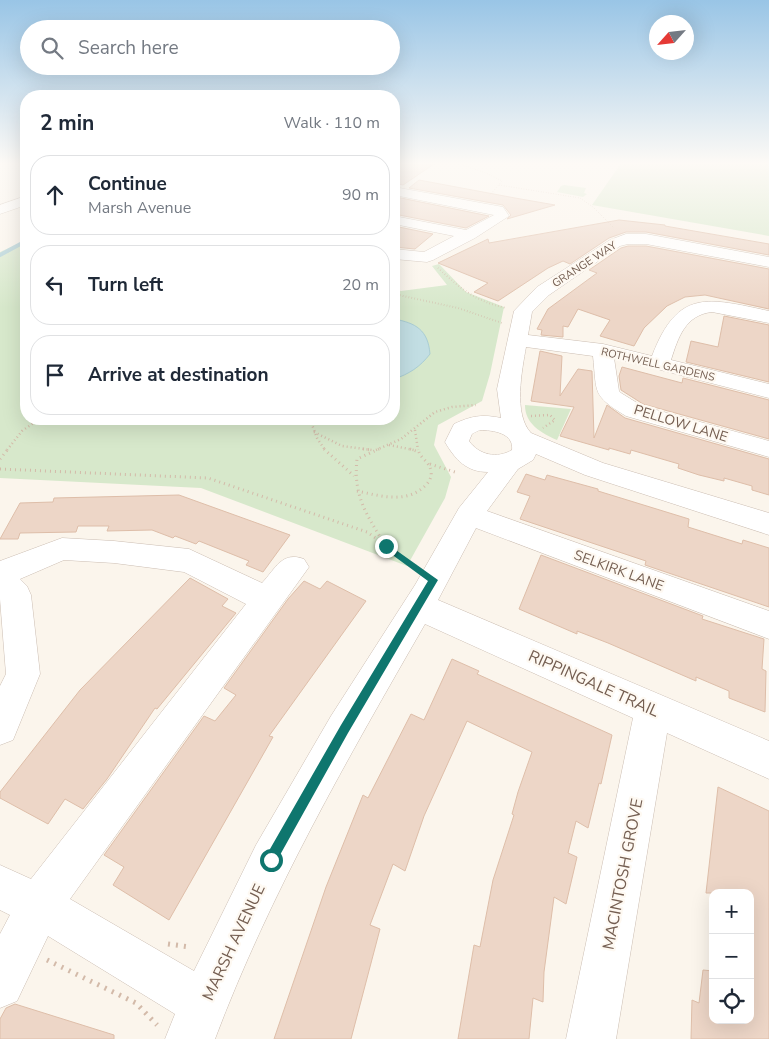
<!DOCTYPE html>
<html lang="en">
<head>
<meta charset="utf-8">
<style>
	:root { --surface:#fff; --page:#f2f2f3; --text:#1f2937; --muted:#747a83; --line:#e0e1e3 }
	body { margin:0; font-family:"Nunito Sans",sans-serif; background:var(--page); color:var(--text) }
	.controls { position:absolute; right:15px; bottom:15px; display:grid; overflow:hidden; border-radius:10px; box-shadow:0 5px 20px #0002 }
	.controls button { width:45px; height:45px; display:grid; place-items:center; padding:0; border:0; border-bottom:1px solid var(--line); background:var(--surface); color:var(--text); font:25px sans-serif }
	.compass { position:absolute; left:649px; top:15px; width:45px; height:45px; border-radius:50%; background:var(--surface); box-shadow:0 5px 20px #0002; rotate:243deg }
	.stop { position:absolute; width:15px; height:15px; margin:-11px; border:4px solid #0f766e; border-radius:50%; background:#fff }
	.stop.end { background:#0f766e; border-color:#fff; box-shadow:0 1px 5px #0008 }
	.list { margin:0; padding:0; list-style:none }
	h2 { display:flex; justify-content:space-between; align-items:center; height:65px; margin:0; padding:0 20px; font-size:21px }
	h2 small { font-size:16px; font-weight:400; color:var(--muted) }
	.list li { display:grid; grid-template-columns:32px 1fr auto; gap:15px; align-items:center; box-sizing:border-box; height:80px; margin:0 10px 10px; padding:0 10px; border:1px solid var(--line); border-radius:20px }
	.list b { display:block; font-size:19px; white-space:nowrap }
	.list p { margin:0; font-size:16px; white-space:nowrap; color:var(--muted) }
	.list em { font-size:16px; font-style:normal; color:var(--muted) }
	.icon { flex:none; width:28px; height:28px; fill:none; stroke:currentColor; stroke-width:2; stroke-linecap:round; stroke-linejoin:round }
	.map { position:relative; flex:none; width:769px; height:1039px; overflow:hidden }
	.search { position:absolute; background:var(--surface); box-shadow:0 5px 20px #0002; left:20px; top:20px; width:380px; height:55px; display:flex; align-items:center; gap:12px; box-sizing:border-box; padding:0 18px; border-radius:28px; color:var(--muted); font-size:19px }
	.panel { position:absolute; background:var(--surface); box-shadow:0 5px 20px #0002; left:20px; top:90px; width:380px; height:335px; border-radius:20px }
	.map>svg:first-child { display:block }
	.green { fill:#d7e8cb }
	.water { fill:#c2dee3; stroke:#a9cdd4 }
	.lines { fill:none; stroke-linecap:round; stroke-linejoin:round }
	.stream { stroke:#a9cdd4; stroke-width:4 }
	.building { fill:#edd6c7; stroke:#debea9 }
	.minor-casing { stroke:#ccbeb3; stroke-width:1 }
	.path-far4 { stroke:#d3baa9; stroke-width:1; stroke-dasharray:0.5 2; stroke-linecap:butt }
	.path-far3 { stroke:#d3baa9; stroke-width:2; stroke-dasharray:0.5 2.5; stroke-linecap:butt }
	.path-far2 { stroke:#d3baa9; stroke-width:2.5; stroke-dasharray:1 3; stroke-linecap:butt }
	.path-far1 { stroke:#d3baa9; stroke-width:3; stroke-dasharray:1 4; stroke-linecap:butt }
	.path { stroke:#d3baa9; stroke-width:5; stroke-dasharray:2 6; stroke-linecap:butt }
	.minor { fill:#fff; fill-rule:evenodd }
	.route { fill:#0f766e }
	.labels { text-anchor:middle; stroke-width:4.5; stroke-linejoin:round; paint-order:stroke }
	.far-street-label { font-size:11px; fill:#745e51; stroke:#fef9f2 }
	.street-label { font-size:14px; fill:#745e51; stroke:#fef9f2 }
	.near-street-label { font-size:16px; fill:#745e51; stroke:#fef9f2 }
</style>
</head>
<body>
<div class="map">
<svg width="769" height="1039" viewBox="0 0 769 1039">
	<rect width="100%" height="100%" fill="#fbf5ec"/>
	<!-- green -->
	<path class="green" d="M622 162H769V236L592 205Z
		M564 185 586 188 584 193 587 194 583 197 557 192 561 186Z
		M22 242 26 244V419H394V289L401 291 447 285 432 266 439 264 466 292 504 307 490 374 482 401 438 425 434 445 451 477 445 498 407 566 201 488 0 478V252Z
		M525 405 571 409 557 440C541 433 525 424 525 405Z"/>
	<!-- water -->
	<path class="water" d="M394 319C416 323 428 330 430 354 420 367 409 374 394 379Z"/>
	<g class="lines">
		<!-- stream -->
		<path class="stream" d="M0 255 26 241"/>
	</g>
	<!-- building -->
	<path class="building" d="M401 162H437L403 185 394 183V167Z
		M419 180 515 198 555 205 507 219 511 215 503 205 409 188Z
		M396 197 489 216 466 228 394 214V199Z
		M619 220 665 225V226L769 244V255L646 232H626L609 238 570 264 563 261 548 268 498 301 474 292 488 283 438 263 488 239 489 243Z
		M394 226 433 234 415 249 394 247Z
		M628 246H646L769 269V309L705 295 685 297 667 306 644 328 634 346 600 336 610 320 578 309 568 327 563 326V337L541 335 542 330 537 329 548 309 597 273 589 270 621 248Z
		M724 316 769 325V382L686 362 691 341 718 347Z
		M540 351 562 356 560 396 578 369 592 371 594 438 607 405 625 418 769 459V495L752 490V486L724 478V481L699 475 678 468 679 464 631 450 630 454 609 448V450L560 436 574 407 531 401Z
		M622 367 682 383 683 378 769 400V439L643 404 621 390 619 376Z
		M526 474 545 480 547 475 598 489V491L689 519 688 527 742 544 743 540 769 548V607L645 565 646 561 520 519 530 496 517 492Z
		M179 495 290 535 263 572 246 565 249 561 199 541 196 544 175 536 173 538 152 530 107 531 109 526H78L76 532 20 533 18 539H0L20 503 53 502 54 498Z
		M541 555 703 616 702 619 764 639 762 669 766 671 765 712 729 698V691L696 677V681L608 643 577 631V634L519 609Z
		M190 578 228 599 222 606 236 613 157 709 155 708 107 779 83 809 65 799 48 824 0 798V792L80 690Z
		M304 581 320 589 327 581 366 601 269 736 273 737 169 920 113 885 124 867 104 855 204 716 215 721 236 695 224 688 288 599Z
		M452 659 479 671 477 674 612 735 601 784 599 783 588 828 576 821 568 853 577 857 566 904 554 897 544 972 543 1002 533 998 529 1039H458L474 945 480 947 493 880 514 815 512 814 518 792 532 752 467 721 424 816 405 871 393 864 370 925 380 929 351 1039H274L326 887 363 795 368 798 411 714 424 720Z
		M718 787 769 811V1039H691L692 1000 699 1003 703 970 713 971V1020H750V893H706Z
		M15 1004 114 1035V1039H0V1019L6 1008Z"/>
	<g class="lines">
		<defs>
			<path id="minor" d="M394 187 503 207 509 216 475 238 433 260 427 262 394 259V249L424 252 454 236 394 224V216L466 230 494 215 394 195Z
				M26 196V205L0 214V205Z
				M626 234H646L769 257V267L646 244H628L620 246 549 295 532 312 528 335 603 344 652 356C678 288 708 298 769 311V323L712 312C685 315 678 338 671 360L769 384V398L614 358 619 391 621 393 642 406 769 441V457L626 416C592 395 597 394 593 356L526 347C522 370 513 414 531 433L603 463 769 513V535L585 475 536 454 533 460 518 469 487 511 769 611V639L476 528 438 600 769 741V779L667 733 616 1039H566L633 718 425 624C348 758 270 893 215 1039H165L175 1014 48 936 17 1001 0 1008V934L10 915 0 910V865L31 879 246 604 184 572 114 563 64 560 20 579 27 586 31 595 40 674 13 740 0 745V686L6 674 0 599V561L62 538 114 541 189 549 262 583C276 568 282 551 304 559L309 567 70 899 194 971 256 845 331 716 415 585 459 508 488 472C466 472 455 459 445 442L454 424C471 416 482 414 501 418L497 389 514 311 537 287 610 240ZM480 430C493 430 514 433 512 450 497 459 479 455 469 441L472 434Z"/>
		</defs>
		<!-- minor casing -->
		<use href="#minor" class="minor-casing"/>
		<!-- path-far4 -->
		<path class="path-far4" d="M454 162 486 173 502 181 489 196
			M499 185 580 198 593 207 614 228"/>
		<!-- path-far3 -->
		<path class="path-far3" d="M438 268C461 289 475 301 506 308
			M394 294 458 308 502 323"/>
		<!-- path-far2 -->
		<path class="path-far2" d="M531 416 550 415 555 420 543 428
			M310 419 317 438 325 450
			M415 430 418 450
			M314 432 342 446 372 450
			M389 445 414 450
			M7 450 22 431 39 419
			M376 450 401 439 435 412 452 407 476 405"/>
		<!-- path-far1 -->
		<path class="path-far1" d="M324 449 354 476
			M363 449 372 450
			M379 449 357 459C353 495 366 514 384 543
			M410 449 419 452
			M0 459 8 449
			M430 464 458 473
			M0 469 208 478 367 532 417 567
			M357 491C381 496 406 504 425 486 429 482 432 477 431 472 430 461 420 459 418 449"/>
		<!-- path -->
		<path class="path" d="M168 944 190 947
			M47 960 136 1003 157 1025"/>
		<!-- minor -->
		<use href="#minor" class="minor"/>
	</g>
	<!-- sky -->
	<linearGradient id="sky" x2="0" y2="1"><stop stop-color="#99c5e6"/><stop offset="0.53" stop-color="#fdfaf6"/><stop offset="1" stop-color="#fdfaf6" stop-opacity="0"/></linearGradient>
	<rect width="769" height="308" fill="url(#sky)"/>
	<!-- route -->
	<path class="route" d="M386 543 438 580 348 733 275 864 271 866 266 864 264 860 266 856 341 725 428 581 383 548 381 546Z"/>
	<g class="labels">
		<!-- far-street labels -->
		<g class="far-street-label">
			<text transform="translate(584 264) rotate(-33)" y="4">GRANGE WAY</text>
			<text transform="translate(658 364) rotate(13)" y="4">ROTHWELL GARDENS</text>
		</g>
		<!-- street labels -->
		<g class="street-label">
			<text transform="translate(681 423) rotate(17)" y="5">PELLOW LANE</text>
			<text transform="translate(619 570) rotate(20)" y="5">SELKIRK LANE</text>
		</g>
		<!-- near-street labels -->
		<g class="near-street-label">
			<text transform="translate(594 683) rotate(24)" y="6">RIPPINGALE TRAIL</text>
			<text transform="translate(622 874) rotate(-79)" y="6">MACINTOSH GROVE</text>
			<text transform="translate(233 942) rotate(-65)" y="6">MARSH AVENUE</text>
		</g>
	</g>
</svg>
<div class="controls">
<button>+</button>
<button>−</button>
<button><svg class="icon" aria-label="locate" viewBox="0 0 24 24"><circle cx="12" cy="12" r="6"/><path d="M12 2v4M12 18v4M2 12h4M18 12h4"/></svg></button>
</div>
<svg class="compass" viewBox="-18 -18 36 36"><path d="M0-13l5 13h-10z" fill="#e53935"/><path d="M0 13l5-13h-10z" fill="#747a83"/></svg>
<div class="stop" style="left:271px;top:860px"></div>
<div class="stop end" style="left:386px;top:546px"></div>
<div class="search"><svg class="icon" aria-label="search" viewBox="0 0 24 24"><circle cx="10" cy="10" r="6"/><path d="M15 15l6 6"/></svg>Search here</div>
<section class="panel">
<h2>2 min<small>Walk · 110 m</small></h2>
<ul class="list">
<li><svg class="icon" aria-label="ahead" viewBox="0 0 24 24"><path d="M12 20V5M6 11l6-6 6 6"/></svg><div><b>Continue</b><p>Marsh Avenue</p></div><em>90 m</em></li>
<li><svg class="icon" aria-label="left" viewBox="0 0 24 24"><path d="M17 20v-9H6M10 6l-5 5 5 5"/></svg><div><b>Turn left</b></div><em>20 m</em></li>
<li><svg class="icon" aria-label="arrive" viewBox="0 0 24 24"><path d="M6 21V4h12l-3 4 3 4H6"/></svg><div><b>Arrive at destination</b></div></li>
</ul>
</section>
</div>
</body>
</html>
